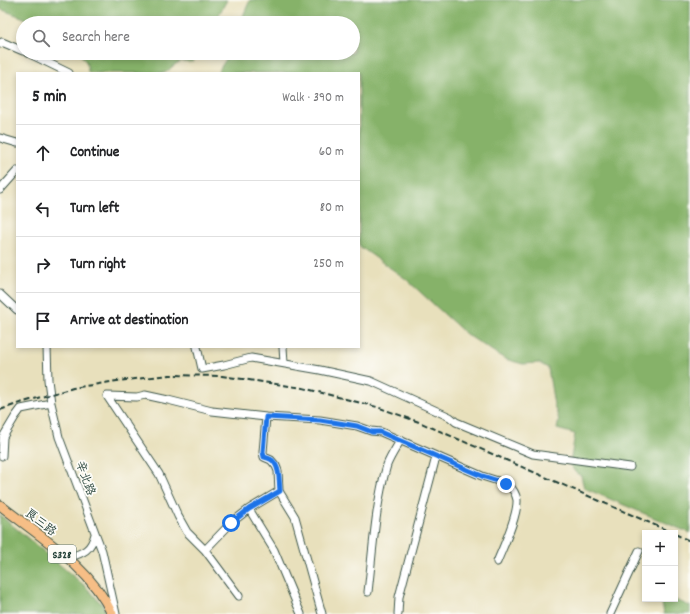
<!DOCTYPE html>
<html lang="en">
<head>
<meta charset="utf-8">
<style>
	:root { --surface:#fff; --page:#f6f6f6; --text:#202124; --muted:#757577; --line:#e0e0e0 }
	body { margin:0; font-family:Dekko,"LXGW WenKai TC",sans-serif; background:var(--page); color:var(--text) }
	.controls { position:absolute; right:12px; bottom:12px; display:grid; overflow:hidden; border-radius:0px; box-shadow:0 2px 6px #0003 }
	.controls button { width:36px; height:36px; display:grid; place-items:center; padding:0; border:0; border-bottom:1px solid var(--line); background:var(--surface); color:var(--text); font:20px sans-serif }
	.stop { position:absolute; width:12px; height:12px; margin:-9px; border:3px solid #1a73e8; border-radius:50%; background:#fff }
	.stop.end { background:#1a73e8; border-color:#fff; box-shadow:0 1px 4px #0008 }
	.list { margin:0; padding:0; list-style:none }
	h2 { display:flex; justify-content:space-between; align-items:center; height:52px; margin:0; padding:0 16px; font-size:17px }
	h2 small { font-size:13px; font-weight:400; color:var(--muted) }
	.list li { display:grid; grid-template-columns:26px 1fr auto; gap:12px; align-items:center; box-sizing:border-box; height:56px; padding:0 16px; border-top:1px solid var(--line) }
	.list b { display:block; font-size:15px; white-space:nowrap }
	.list em { font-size:13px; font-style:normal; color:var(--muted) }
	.icon { flex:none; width:22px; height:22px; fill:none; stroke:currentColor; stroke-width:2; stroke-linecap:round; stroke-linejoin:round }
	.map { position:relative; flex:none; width:690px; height:614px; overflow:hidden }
	.search { position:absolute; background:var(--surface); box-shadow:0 2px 6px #0003; left:16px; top:16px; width:344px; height:44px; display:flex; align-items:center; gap:10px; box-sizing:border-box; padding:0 14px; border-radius:22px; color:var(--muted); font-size:15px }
	.panel { position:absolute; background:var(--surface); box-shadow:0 2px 6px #0003; left:16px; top:72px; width:344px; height:276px; border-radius:0px }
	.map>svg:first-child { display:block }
	.forest { fill:#86b269; stroke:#52784e }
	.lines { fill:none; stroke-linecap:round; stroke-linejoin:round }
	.minor-casing { stroke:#3d5548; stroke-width:9 }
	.major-casing { stroke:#3d5548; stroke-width:11 }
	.minor { stroke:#fff; stroke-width:7 }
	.major { stroke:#f6be86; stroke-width:9 }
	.rail { stroke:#1f3d34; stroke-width:2; stroke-dasharray:6 3; stroke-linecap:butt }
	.route { stroke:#1a73e8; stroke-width:5 }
	.labels { text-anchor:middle; stroke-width:3.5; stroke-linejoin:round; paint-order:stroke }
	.shield { fill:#fdfcf7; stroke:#62766e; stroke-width:1 }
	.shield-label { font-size:11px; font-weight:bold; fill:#1f3d34 }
	.street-label { font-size:12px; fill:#1f3d34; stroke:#fdfcf7 }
</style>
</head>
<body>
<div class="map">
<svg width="690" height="614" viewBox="0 0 690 614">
	<rect width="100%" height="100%" fill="#fdfcf7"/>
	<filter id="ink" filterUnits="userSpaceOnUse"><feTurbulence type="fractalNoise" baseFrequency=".025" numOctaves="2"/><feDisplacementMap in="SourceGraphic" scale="8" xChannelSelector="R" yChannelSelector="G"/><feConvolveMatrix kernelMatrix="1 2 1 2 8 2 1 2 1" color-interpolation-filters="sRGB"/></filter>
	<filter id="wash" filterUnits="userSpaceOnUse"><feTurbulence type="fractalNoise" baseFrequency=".012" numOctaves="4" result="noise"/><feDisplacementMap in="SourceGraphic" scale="16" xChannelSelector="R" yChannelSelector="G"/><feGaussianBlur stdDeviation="0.9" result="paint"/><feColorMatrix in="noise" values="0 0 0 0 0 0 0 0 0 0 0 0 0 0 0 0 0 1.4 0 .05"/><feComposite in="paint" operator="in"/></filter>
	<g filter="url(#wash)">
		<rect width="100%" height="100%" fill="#e8e0bc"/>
		<!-- forest -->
		<path class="forest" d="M0 0H227L217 18 212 23H34L22 17 0 9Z
			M250 0H690V533L584 488 581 476 575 472 570 464 575 434 557 429 559 420 554 405 548 368 539 363 523 364 505 359 466 334 406 279 359 246V73H217L230 53H353V23H240Z
			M79 53H194L193 61C188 63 187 61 183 61 176 62 170 69 165 73H88C88 63 85 60 79 53Z
			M0 515 85 586 100 602 108 614H0Z
			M661 599H673L690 606V614H664Z"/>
	</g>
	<g filter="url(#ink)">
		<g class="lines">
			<defs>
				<path id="minor" d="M0 44 2 42 23 51
					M28 53 69 73
					M0 138 17 143
					M0 190 17 171
					M0 294 17 310
					M47 347 48 380 51 403 59 437 102 551 116 614
					M197 347 202 369 224 365 251 358 320 370 371 381 450 417 456 422 533 454 630 467
					M283 347 284 363
					M266 417 263 452 264 457 271 460 276 466 278 471 279 491 295 517 322 614
					M2 456 3 437 15 417 21 409 51 403
					M249 509 274 550 301 614
					M205 550 231 523 249 509 279 491
					M67 558C84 553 91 550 95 534
					M368 592C373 550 375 506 387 465 390 457 396 448 400 441
					M239 596 205 550 187 532 178 516 159 474 107 396 137 397 145 395 168 400 212 411 266 417 320 420 357 426 371 431 381 432 482 476 498 481 503 484H508C512 488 516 494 517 500 518 516 503 547 497 562
					M398 614 399 597 436 457
					M610 614 639 551"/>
				<path id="major" d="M0 505C39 536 91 567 112 614"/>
			</defs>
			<!-- minor casing -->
			<use href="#minor" class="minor-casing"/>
			<!-- major casing -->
			<use href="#major" class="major-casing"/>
			<!-- minor -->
			<use href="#minor" class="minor"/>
			<!-- major -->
			<use href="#major" class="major"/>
			<!-- rail -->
			<path class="rail" d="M0 410 20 403 73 388 117 381 170 375 222 376 303 388 377 407 419 422 673 533
				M675 534 690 541"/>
		</g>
	</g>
	<g class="lines" filter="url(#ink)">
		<!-- route -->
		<path class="route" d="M231 523 249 509 280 491C279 482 280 468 273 461 271 459 267 458 264 457L263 452 266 417 320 420 357 426 372 432H380L482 476 498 481 503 484H506"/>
	</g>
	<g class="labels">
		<!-- shield labels -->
		<rect class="shield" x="48" y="545" width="28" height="18" rx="3"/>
		<g class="shield-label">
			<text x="62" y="558">S328</text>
		</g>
		<!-- street labels -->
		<g class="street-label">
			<text transform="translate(86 478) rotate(70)" y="4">辛北路</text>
			<text transform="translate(41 522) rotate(38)" y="4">良三路</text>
		</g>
	</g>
</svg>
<div class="controls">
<button>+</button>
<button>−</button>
</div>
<div class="stop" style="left:231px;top:523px"></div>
<div class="stop end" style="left:506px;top:484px"></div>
<div class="search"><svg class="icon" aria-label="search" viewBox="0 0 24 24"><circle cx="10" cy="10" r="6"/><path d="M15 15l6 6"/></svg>Search here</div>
<section class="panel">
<h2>5 min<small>Walk · 390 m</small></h2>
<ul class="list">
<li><svg class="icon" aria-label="ahead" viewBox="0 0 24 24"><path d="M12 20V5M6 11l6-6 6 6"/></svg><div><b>Continue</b></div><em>60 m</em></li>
<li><svg class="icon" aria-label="left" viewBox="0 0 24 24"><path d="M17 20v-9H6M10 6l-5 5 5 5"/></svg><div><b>Turn left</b></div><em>80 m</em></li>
<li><svg class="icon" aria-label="right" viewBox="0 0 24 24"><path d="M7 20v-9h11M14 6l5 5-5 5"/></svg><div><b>Turn right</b></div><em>250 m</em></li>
<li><svg class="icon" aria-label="arrive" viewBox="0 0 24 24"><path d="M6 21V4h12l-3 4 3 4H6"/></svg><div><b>Arrive at destination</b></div></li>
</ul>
</section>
</div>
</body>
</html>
